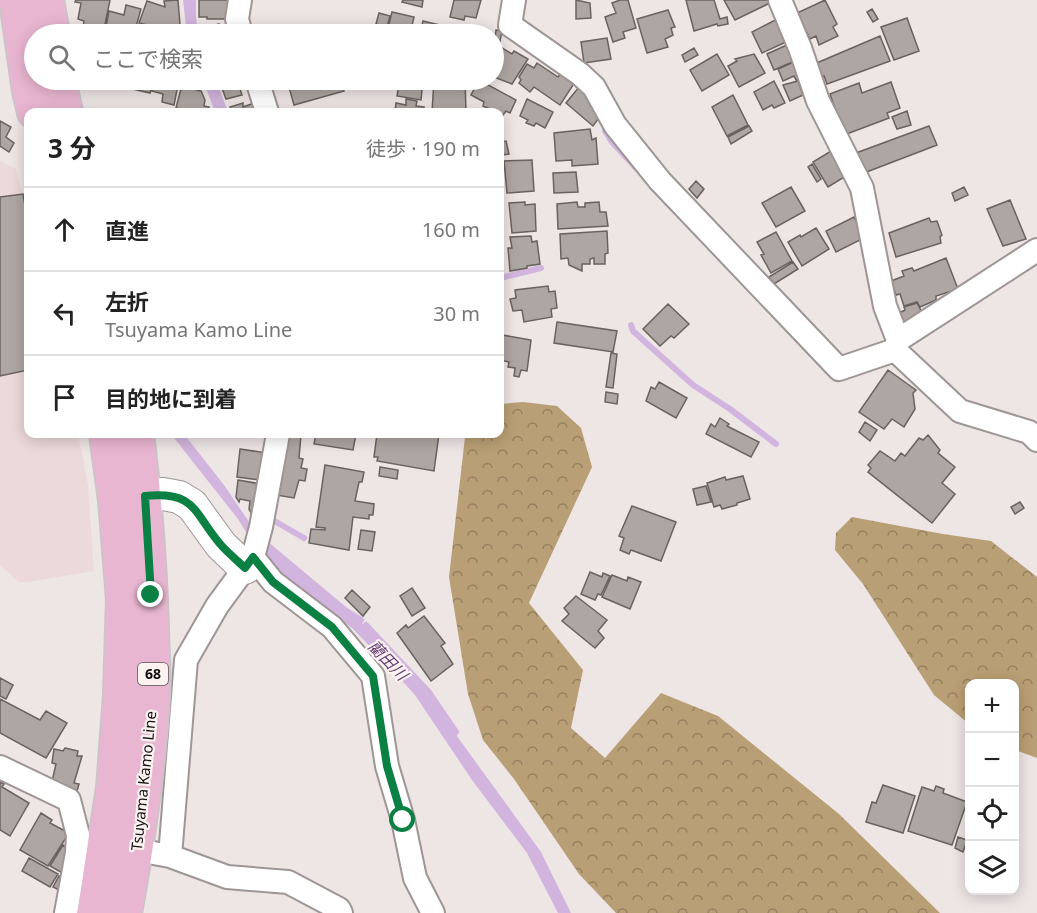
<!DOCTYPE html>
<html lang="ja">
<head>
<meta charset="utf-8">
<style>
	:root { --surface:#fff; --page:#f2f2f2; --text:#222; --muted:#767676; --line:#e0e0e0 }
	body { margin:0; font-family:"Noto Sans","Noto Sans JP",sans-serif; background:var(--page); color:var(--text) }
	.controls { position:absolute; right:18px; bottom:18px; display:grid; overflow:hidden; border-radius:12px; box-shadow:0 3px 15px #0003 }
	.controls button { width:54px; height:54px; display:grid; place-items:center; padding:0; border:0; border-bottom:2px solid var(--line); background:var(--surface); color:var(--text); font:30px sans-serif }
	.stop { position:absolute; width:18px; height:18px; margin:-14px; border:4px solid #0b8043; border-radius:50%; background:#fff }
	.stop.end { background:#0b8043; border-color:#fff; box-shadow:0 2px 6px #0008 }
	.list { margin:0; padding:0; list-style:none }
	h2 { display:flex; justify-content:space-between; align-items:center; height:78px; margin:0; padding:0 24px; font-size:26px }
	h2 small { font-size:20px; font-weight:400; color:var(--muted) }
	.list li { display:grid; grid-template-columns:39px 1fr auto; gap:18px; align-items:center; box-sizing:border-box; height:84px; padding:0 24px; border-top:2px solid var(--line) }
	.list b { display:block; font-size:22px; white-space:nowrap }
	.list p { margin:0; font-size:20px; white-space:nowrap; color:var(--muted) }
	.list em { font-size:20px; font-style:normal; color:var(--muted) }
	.icon { flex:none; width:33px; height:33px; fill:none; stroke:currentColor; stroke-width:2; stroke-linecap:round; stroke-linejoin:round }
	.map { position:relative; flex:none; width:1037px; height:913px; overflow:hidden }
	.search { position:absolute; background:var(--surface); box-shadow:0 3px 15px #0003; left:24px; top:24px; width:480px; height:66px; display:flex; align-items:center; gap:15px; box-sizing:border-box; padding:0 21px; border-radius:33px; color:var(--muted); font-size:22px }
	.panel { position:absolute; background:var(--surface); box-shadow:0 3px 15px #0003; left:24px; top:108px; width:480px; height:330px; border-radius:12px }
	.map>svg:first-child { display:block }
	.built { fill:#ecd9d9 }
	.forest { fill:url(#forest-crowns) }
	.water { fill:#d2b5de }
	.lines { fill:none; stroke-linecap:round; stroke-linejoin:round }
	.stream { stroke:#d2b5de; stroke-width:6 }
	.building { fill:#aea6a2; stroke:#69625e; stroke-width:1.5 }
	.street-casing { stroke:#9e9595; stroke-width:26 }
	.secondary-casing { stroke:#9e9595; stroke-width:34 }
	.primary-casing { stroke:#c6c6c6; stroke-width:36 }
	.street { stroke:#fff; stroke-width:22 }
	.secondary { stroke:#fff; stroke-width:32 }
	.primary { stroke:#e9b6d1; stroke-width:33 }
	.route { stroke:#0b8043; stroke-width:8 }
	.labels { text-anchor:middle; stroke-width:4.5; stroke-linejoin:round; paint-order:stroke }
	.shield { fill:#fcf2f2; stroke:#595454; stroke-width:1.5 }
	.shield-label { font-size:14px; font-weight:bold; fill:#131010 }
	.street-label { font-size:15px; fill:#131010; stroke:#fcf2f2 }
	.water-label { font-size:16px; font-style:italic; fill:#643e73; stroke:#fcf2f2 }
</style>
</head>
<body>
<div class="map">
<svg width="1037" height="913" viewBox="0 0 1037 913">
	<defs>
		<pattern id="forest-crowns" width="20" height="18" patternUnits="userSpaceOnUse" patternTransform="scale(1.5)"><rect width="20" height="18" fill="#b99f75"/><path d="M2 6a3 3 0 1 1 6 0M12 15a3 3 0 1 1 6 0" fill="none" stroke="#95805f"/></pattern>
	</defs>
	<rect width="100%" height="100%" fill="#eee5e5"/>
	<!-- built -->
	<path class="built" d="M0 161 16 169 28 217V434H78L88 485 94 571 28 582H19L0 565Z"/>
	<!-- forest -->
	<path class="forest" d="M523 402 557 406 581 428 592 467 529 603 583 670 571 728 605 758 661 693 718 716 839 814 940 913H616L579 874 514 779 483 740 468 694 449 577 465 437 469 434H500V404Z
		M852 517 943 534 991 541 1037 577V758L1015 750 1014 684H970L969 724 934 695 863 584 835 550 836 533Z"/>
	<!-- water -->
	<path class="water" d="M183 0H196V18L199 34H187Z
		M203 80H216L228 112H215Z
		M171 434H184L224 485 266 547 343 611 360 621 425 692 541 852 571 913H558L527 853 472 780 415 695 386 663 383 665 380 662 382 659 353 629 264 562 238 519Z"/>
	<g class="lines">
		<!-- stream -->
		<path class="stream" d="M605 131 612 142 636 168
			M500 278 541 268
			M631 325 633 331 693 385 730 409 776 444
			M271 519 304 538
			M266 544 345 610 361 620
			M366 625 428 691 456 732 451 737"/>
	</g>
	<!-- building -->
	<path class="building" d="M76 0H110L103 34 83 27 84 21 78 19 81 3 75 2Z
		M178 0 180 25 177 34 167 33 168 30 139 23 147 1 165 7 164 1Z
		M199 0H229L228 19H207V17H199Z
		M403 0H423L422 7 402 2Z
		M454 0H481L476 18 465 16 464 20 450 17Z
		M576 0 590 3 591 18 576 19Z
		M620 0H628L636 28 623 32 625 38 613 42 605 17 616 13 612 3Z
		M686 0H714L720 19 727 17 728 24 718 26 717 24 694 31Z
		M724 0H769L770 3 735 20Z
		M825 0 837 24 833 27 838 36 819 45 816 36 810 39 797 13Z
		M126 5 141 9 134 34 105 32 109 11 124 15Z
		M872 9 878 19 873 22 867 12Z
		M668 10 675 27 671 28 673 35 665 39 668 47 647 53 637 19Z
		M392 12 414 17 410 34 387 32Z
		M379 13 390 16 387 27 376 24Z
		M779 18 786 42 762 53 752 32Z
		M907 18 919 51 894 60 881 27Z
		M423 21 465 31 464 34H420Z
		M219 24 220 28 230 24 232 34H203L201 29Z
		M496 30 502 31 499 46 494 45Z
		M880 36 890 61 827 84 824 76 818 78 812 65Z
		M607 38 611 59 584 63 581 42Z
		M789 44 797 60 774 70 767 54Z
		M499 46 512 54 514 51 528 59 512 84 494 77V54Z
		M694 48 698 55 685 62 682 55Z
		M717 54 729 75 702 91 690 70Z
		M754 54 765 73 739 87 728 66 737 61 735 59Z
		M794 62 802 78 796 80 794 76 783 81 778 69Z
		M537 63 558 77 562 72 575 82 560 105 534 87 530 92 519 83 521 80 519 77 527 64 534 68Z
		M130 80H154L150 93 128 88Z
		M155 80H179L174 105 162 102 163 94 152 91Z
		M219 80H248L249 82 239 86 242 95 226 99Z
		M287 80H340L344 91 294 105Z
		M400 80H423L421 100 397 96Z
		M434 80H465L466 112H432Z
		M479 80 516 100 510 113 506 111 503 115 483 106 484 102 471 95Z
		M183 81 197 85 196 90 201 91 205 100 204 106 209 107 208 112H193L176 108Z
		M774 81 785 103 774 108 772 105 763 110 754 92Z
		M798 81 803 95 790 101 783 85Z
		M891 82 900 108 887 113 889 118 844 135 830 94 859 83 862 93Z
		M579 87 593 99 601 115 593 126 566 103Z
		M733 95 748 125 727 136 712 107Z
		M406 99 417 101 416 106 424 107V112H395L396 103 406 105Z
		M527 99 553 112 545 128 536 123 534 126 526 123 528 120 520 116Z
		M257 102 260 112H231L230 107 243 103V107Z
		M907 111 911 125 897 129 892 117Z
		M0 121 11 127 6 137 14 143 9 152 0 146Z
		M749 126 752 131 731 144 728 137Z
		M929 126 937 145 864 173 856 153Z
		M590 129 592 140 596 138 598 164 572 166V160L556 161 554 133Z
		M506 141 509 154 502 155 500 142Z
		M831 151 846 176 828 187 813 162Z
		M532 160 534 191 507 193 504 161Z
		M812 164 821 179 817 182 808 167Z
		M576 172 578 192 554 193 553 173Z
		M696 181 704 189 697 198 689 189Z
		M791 187 805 211 776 227 762 203Z
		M964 187 968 195 955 201 952 193Z
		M23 194 28 223V370L0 376V197Z
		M1010 200 1026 239 1003 246 987 209Z
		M525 202V205L535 204 536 231 512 233 509 203Z
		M577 202 578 207H585V203L599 202 600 212H606L608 226 558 229 557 204Z
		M854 217 864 238 836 252 826 231Z
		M929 218 931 222 937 221 942 235 940 237 941 243 896 257 889 233Z
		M816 228 829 249 802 266 788 242 800 235 801 237Z
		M607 231 608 253 605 254V264H594V258L590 259V264H582V271L569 265 568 258 561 259 560 234Z
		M776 232 792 261 771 273 761 255 764 254 757 242Z
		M531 236 532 242 537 241 540 264 527 266V268L510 271 508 248H512L510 237Z
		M500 247H501L503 272H500Z
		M946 258 958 289 936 296V300L920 307 917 302 904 306 900 294 896 295 891 281 904 276 902 271 912 268 914 271Z
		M793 262 798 269 774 284 769 277Z
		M548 286 549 292 555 291 557 308 551 309 552 317 524 322 522 310 513 311 510 299 516 298 515 290Z
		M917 303 923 314 901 327 897 314 905 310 904 307Z
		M668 304 689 324 674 338 671 336 660 346 643 329Z
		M557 322 617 331 613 352 554 343Z
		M502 335 531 340 527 371 521 370 519 377 514 376 515 368 508 367 509 362 500 360Z
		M611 353 617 354 613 388 606 387Z
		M888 370 916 390 913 393 915 409 904 427 892 419 884 429 859 412Z
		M659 382 687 398 676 418 646 401 651 387 655 389Z
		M606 392 618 394 617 404 605 402Z
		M720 418 729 424 727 426 759 442 751 457 706 434 711 424 715 427Z
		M865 422 877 430 870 441 859 432Z
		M286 434 301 435 299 458 303 459 301 468 307 469 305 481 299 480 294 498 276 495Z
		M316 434H356L353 450 314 444Z
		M377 434H439L434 471 377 461 378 457H374Z
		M928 435 940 450 938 453 955 467 942 483 955 494 932 523 868 472 871 468 868 465 880 451 895 461 901 453 905 456 919 438 923 440Z
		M240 449 267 453 260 480 237 477Z
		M325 465 364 472 362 482H359L355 501 374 504 373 515H369V519L353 517 349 550 309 543 311 529 325 530V528L316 527Z
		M380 467 398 470 397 479 379 476Z
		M743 476 750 499 737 503V505L722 509 720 505 714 507 707 483 725 477 726 480Z
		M238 480 261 484 255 520 249 509 250 501 240 499 239 502 236 497Z
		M706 486 711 502 697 505 693 489Z
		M1020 502 1024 508 1015 514 1011 507Z
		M632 506 676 522 661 561 631 550 629 554 620 550 624 538 619 536Z
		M361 530 375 532 372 551 358 549Z
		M590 572 602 577 603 573 610 576 601 595 598 594 595 600 581 594Z
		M612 575 627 581 628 577 641 582 630 609 602 597Z
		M412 588 425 608 412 616 400 596Z
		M352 590 370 607 363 616 345 598Z
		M576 596 607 620 598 631 604 638 595 648 562 621 569 614 564 608Z
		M424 616 445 643 441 646 453 664 431 681 397 633 406 625 408 628Z
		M0 678 13 685 6 699 0 696Z
		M0 699 40 720 46 711 67 723 46 758 0 733Z
		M65 748 78 751 77 756H82L74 783 79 784 75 798 50 790 56 764 52 763 54 749 63 751Z
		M0 782 4 784 2 787 29 803 10 836 0 830Z
		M883 785 915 796 903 833 866 822 872 802 876 803Z
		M936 786 944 789 943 793 967 802 952 845 908 831 922 787 934 791Z
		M41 813 52 820 50 823 69 833 48 866 20 850Z
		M958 837 967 840 963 852 955 848Z
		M63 845 72 850 64 874 50 866Z
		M29 858 58 874 50 887 22 871Z
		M59 876 65 879 59 890 53 887Z"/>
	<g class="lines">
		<defs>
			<path id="street" d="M240 0 237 19 241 34
				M514 0 510 25 580 74 594 87 615 125 660 181 839 369 895 350
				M780 0 800 48 818 101 862 188 885 306 898 340 895 350
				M257 80 267 112
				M898 340 1037 250
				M895 350 960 411 1029 432 1037 440
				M253 557 273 582 332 627 373 676 387 766 403 820 415 878 433 913
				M0 767 69 800 78 835 77 853 66 913
				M137 850 170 856 227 877 288 882 339 909 341 913
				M170 856 186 660 217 606 253 557 261 527 278 434"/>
			<path id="secondary" d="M119 499 163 494 179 497 192 505 221 545 245 568"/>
			<path id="primary" d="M16 0 29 91 34 112
				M47 0 53 34
				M59 80 66 112
				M94 913 113 788 120 695 123 599 115 500 106 434
				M125 913C138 841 149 769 153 697 155 674 152 651 152 628 150 563 145 498 137 434"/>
		</defs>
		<!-- street casing -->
		<use href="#street" class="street-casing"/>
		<!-- secondary casing -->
		<use href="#secondary" class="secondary-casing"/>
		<!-- primary casing -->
		<use href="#primary" class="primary-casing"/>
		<!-- street -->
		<use href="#street" class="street"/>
		<!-- secondary -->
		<use href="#secondary" class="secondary"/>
		<!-- primary -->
		<use href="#primary" class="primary"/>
	</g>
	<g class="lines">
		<!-- route -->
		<path class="route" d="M151 595 145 496C196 491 193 512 221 545 228 553 237 560 245 568L253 557 273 582 332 627 373 676 387 766 403 820"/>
	</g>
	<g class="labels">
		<!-- shield labels -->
		<rect class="shield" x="138" y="663" width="30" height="22" rx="4.5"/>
		<g class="shield-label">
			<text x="153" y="679">68</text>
		</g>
		<!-- street labels -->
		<g class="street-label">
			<text transform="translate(144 781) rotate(-84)" y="5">Tsuyama Kamo Line</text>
		</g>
		<!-- water labels -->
		<g class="water-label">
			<text transform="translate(388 660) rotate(46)" y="6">藺田川</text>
		</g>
	</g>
</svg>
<div class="controls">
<button>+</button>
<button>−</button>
<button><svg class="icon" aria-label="locate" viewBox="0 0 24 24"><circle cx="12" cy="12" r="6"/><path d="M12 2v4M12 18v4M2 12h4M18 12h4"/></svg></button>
<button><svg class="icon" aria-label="layers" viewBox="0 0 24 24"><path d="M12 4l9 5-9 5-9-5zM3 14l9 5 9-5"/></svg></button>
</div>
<div class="stop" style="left:403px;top:820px"></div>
<div class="stop end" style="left:151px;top:595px"></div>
<div class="search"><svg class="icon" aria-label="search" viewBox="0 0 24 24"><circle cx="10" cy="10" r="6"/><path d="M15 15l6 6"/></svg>ここで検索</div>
<section class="panel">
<h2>3 分<small>徒歩 · 190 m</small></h2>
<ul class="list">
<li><svg class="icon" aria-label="ahead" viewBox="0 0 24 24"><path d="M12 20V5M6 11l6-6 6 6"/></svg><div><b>直進</b></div><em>160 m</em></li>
<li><svg class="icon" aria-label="left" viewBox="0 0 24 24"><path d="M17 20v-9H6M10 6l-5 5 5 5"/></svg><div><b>左折</b><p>Tsuyama Kamo Line</p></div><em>30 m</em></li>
<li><svg class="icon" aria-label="arrive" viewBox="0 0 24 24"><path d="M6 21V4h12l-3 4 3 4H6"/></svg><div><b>目的地に到着</b></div></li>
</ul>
</section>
</div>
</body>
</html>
